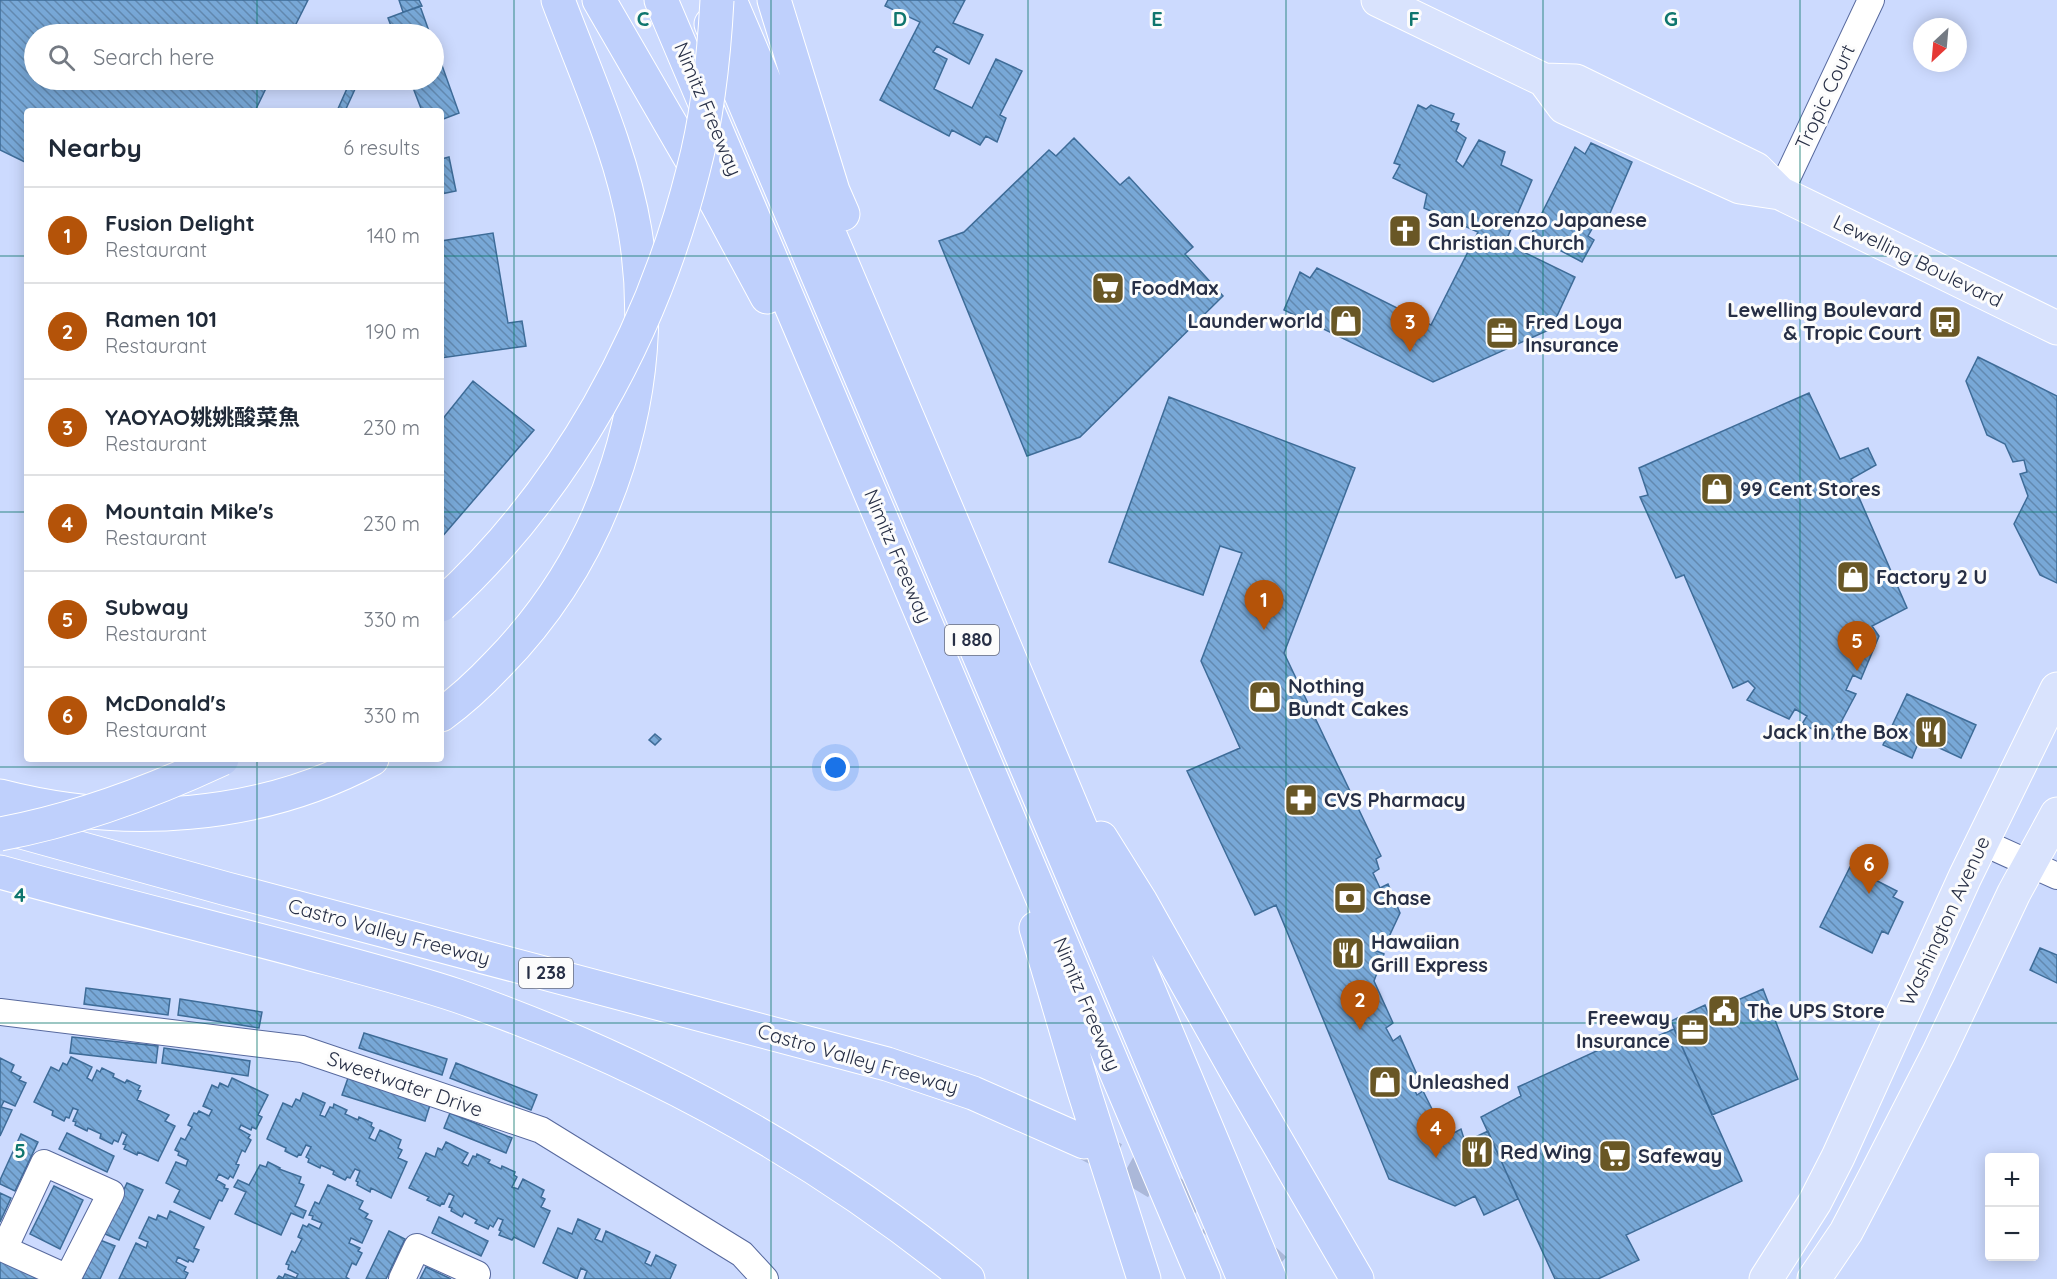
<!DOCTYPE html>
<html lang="en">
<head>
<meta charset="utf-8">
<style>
	:root { --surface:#fff; --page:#f2f2f3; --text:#1f2937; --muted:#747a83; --line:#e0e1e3; --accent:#b45309 }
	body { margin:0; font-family:Quicksand,"Noto Sans SC",sans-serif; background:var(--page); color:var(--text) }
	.controls { position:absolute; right:18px; bottom:18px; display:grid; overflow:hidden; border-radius:6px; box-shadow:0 3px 15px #0003 }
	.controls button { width:54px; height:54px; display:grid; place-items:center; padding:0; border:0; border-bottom:2px solid var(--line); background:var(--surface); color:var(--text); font:30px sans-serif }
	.compass { position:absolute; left:1913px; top:18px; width:54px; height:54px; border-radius:50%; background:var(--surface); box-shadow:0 3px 15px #0003; rotate:206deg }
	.you { position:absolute; left:836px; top:768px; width:21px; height:21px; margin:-15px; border:4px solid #fff; border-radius:50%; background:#1a73e8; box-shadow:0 0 0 9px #1a73e833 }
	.badge { display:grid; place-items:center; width:39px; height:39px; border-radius:50%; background:var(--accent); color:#fff; font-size:20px; font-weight:700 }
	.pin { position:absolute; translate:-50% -50px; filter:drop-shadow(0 2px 3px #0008) }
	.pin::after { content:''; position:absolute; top:32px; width:21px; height:18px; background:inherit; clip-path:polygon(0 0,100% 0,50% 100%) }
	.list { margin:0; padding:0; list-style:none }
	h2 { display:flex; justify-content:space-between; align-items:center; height:78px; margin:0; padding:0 24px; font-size:26px }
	h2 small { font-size:20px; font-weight:400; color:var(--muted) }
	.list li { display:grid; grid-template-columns:39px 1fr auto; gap:18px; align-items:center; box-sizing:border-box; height:96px; padding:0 24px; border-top:2px solid var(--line) }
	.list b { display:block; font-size:22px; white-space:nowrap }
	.list p { margin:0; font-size:20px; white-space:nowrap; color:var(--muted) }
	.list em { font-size:20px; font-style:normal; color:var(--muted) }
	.icon { flex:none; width:33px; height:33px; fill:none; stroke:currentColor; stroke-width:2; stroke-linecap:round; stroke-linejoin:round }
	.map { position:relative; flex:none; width:2057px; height:1279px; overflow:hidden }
	.search { position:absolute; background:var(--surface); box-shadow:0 3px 15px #0003; left:24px; top:24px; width:420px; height:66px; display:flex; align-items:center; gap:15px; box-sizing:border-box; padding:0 21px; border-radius:33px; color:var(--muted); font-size:22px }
	.panel { position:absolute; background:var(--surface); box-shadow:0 3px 15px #0003; left:24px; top:108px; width:420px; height:654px; border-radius:6px }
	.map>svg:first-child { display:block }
	.building { fill:url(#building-back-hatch); stroke:#3e6c98; stroke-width:1.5 }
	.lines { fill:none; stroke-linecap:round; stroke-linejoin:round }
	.highway-tunnel { stroke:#abb8d9; stroke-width:33; stroke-dasharray:33 16; stroke-linecap:butt }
	.minor-casing { stroke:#57699e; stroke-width:28 }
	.major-casing { stroke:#fff; stroke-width:35 }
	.highway-casing { stroke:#fff; stroke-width:35 }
	.minor { stroke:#fff; stroke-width:26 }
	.major { stroke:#d9e3fd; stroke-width:33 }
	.highway { stroke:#bfd0fc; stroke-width:33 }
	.highway-bridge-casing { stroke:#fff; stroke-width:35; stroke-linecap:butt }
	.highway-bridge { stroke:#bfd0fc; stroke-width:33 }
	.grid { fill:none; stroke:#0f766e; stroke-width:1.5; stroke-opacity:0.55 }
	.labels { text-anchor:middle; stroke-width:6; stroke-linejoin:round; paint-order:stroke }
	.shield { fill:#fcfcfc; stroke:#676c7d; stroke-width:1.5 }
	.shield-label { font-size:18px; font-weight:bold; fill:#272f46 }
	.street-label { font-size:20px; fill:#272f46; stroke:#fcfcfc }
	.poi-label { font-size:20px; font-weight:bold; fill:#272f46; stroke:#fcfcfc; text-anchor:start }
	.grid-label { font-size:20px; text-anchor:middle; font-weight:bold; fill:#0f766e; stroke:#fcfcfc; stroke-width:6; stroke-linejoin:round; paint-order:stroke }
</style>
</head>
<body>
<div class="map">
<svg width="2057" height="1279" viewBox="0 0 2057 1279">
	<defs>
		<pattern id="building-back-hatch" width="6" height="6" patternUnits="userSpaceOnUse" patternTransform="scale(1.5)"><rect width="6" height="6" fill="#78a8d7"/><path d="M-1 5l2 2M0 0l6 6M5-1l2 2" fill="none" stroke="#6289b0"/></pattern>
	</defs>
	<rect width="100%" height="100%" fill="#ccdafe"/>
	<!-- building -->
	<path class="building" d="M0 0H308L291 34H34V80H270L255 111H27V163L0 150Z
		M399 0H419L422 6 403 12Z
		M888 0H965L953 23 983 35 969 64 937 46 933 52 947 59 934 89 972 108 996 59 1022 71 1000 115 1006 118 997 142 986 136 980 145 952 130 949 136 880 100 920 22 885 6Z
		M420 6 430 34H394L388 18Z
		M434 43 459 113 441 120V111H422L410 80H434Z
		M349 84 356 87 345 111H337Z
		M1418 105 1426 109 1431 105 1454 114 1451 121 1459 124 1456 131 1466 138 1456 161 1463 167 1479 140 1505 152 1501 165 1532 180 1505 243 1575 277 1551 329 1433 382 1284 310 1300 272 1310 278 1317 268 1431 325 1478 232 1424 208 1427 194 1393 178 1400 165 1394 163Z
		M1074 138 1120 185 1129 177 1193 247 1185 254 1223 296 1080 437 1027 456 939 241 964 232 1049 150 1056 156Z
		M1591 143 1632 162 1604 227 1596 222 1588 236 1594 240 1582 262 1531 235 1575 147 1585 154Z
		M449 157 456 191 441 194V159Z
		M493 233 508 323 522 321 526 346 441 358V241Z
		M1978 357 2057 396V583L2040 575 2014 524 2028 496 2020 474 2027 472 2024 460 2013 462 2005 444 1987 435 1966 381Z
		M473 381 534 430 441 538V421Z
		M1809 393 1840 459 1868 448 1876 465 1851 479 1907 608 1872 626 1879 636 1861 679 1853 675 1846 690 1856 694 1832 739 1802 724 1807 716 1795 709 1789 719 1747 700 1755 688 1748 681 1733 688 1684 575 1676 578 1640 497 1648 495 1639 468Z
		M1169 397 1355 468 1284 653 1381 856 1376 859 1379 869 1373 873 1380 888 1388 884 1400 913 1387 941 1379 937 1374 950 1384 954 1374 981 1393 1023 1386 1028 1393 1041 1400 1036 1418 1077 1410 1081 1417 1095 1423 1091 1442 1129 1452 1134 1461 1129 1465 1142 1488 1131 1518 1199 1484 1215 1475 1196 1455 1206 1389 1179 1276 905 1255 915 1187 771 1240 748 1201 661 1242 553 1220 546 1203 595 1109 562Z
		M1907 694 1976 725 1961 758 1920 739 1912 758 1883 745Z
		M655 734 661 739 655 745 649 740Z
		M1850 867 1897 891 1893 897 1903 902 1888 934 1882 931 1872 953 1820 927Z
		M2040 948 2057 955V983L2030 970Z
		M86 988 170 999 168 1015 84 1004Z
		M1763 989 1798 1079 1712 1115 1671 1021 1705 1005 1708 1013Z
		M180 999 262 1012 259 1028 178 1015Z
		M1674 1029 1742 1181 1626 1235 1639 1260 1598 1279H1555L1481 1117 1521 1096 1518 1087 1627 1037 1632 1047Z
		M364 1033 447 1059 442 1075 359 1048Z
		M72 1037 158 1046 156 1063 70 1053Z
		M164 1048 250 1061 248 1076 162 1063Z
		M71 1057 92 1067 87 1078 92 1081 97 1070 100 1072 102 1068 114 1074 113 1077 125 1083 127 1080 140 1086 138 1090 141 1091 137 1100 169 1115 165 1121 175 1126 158 1161 138 1152 137 1155 124 1149 126 1145 123 1144 127 1135 122 1132 118 1142 114 1140 112 1144 100 1138 101 1134 88 1128 87 1131 75 1125 76 1122 73 1121 78 1110 73 1108 69 1118 66 1117 64 1121 52 1115 53 1111 34 1102 51 1067 59 1071 63 1063 67 1065Z
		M0 1058 14 1065 11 1072 21 1077 19 1080 26 1083 15 1106 4 1101 1 1107 12 1110 0 1136Z
		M456 1063 537 1095 531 1110 450 1078Z
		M232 1078 268 1095 258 1115 262 1117 256 1129 252 1127 251 1130 241 1125 239 1129 250 1135 248 1138 251 1140 245 1152 242 1150 236 1164 239 1165 233 1178 230 1176 228 1179 219 1174 216 1180 225 1185 224 1188 228 1189 222 1201 219 1200 210 1219 174 1202 180 1190 166 1183 176 1162 186 1166 188 1160 178 1155 179 1152 175 1150 181 1138 185 1140 192 1127 188 1125 194 1113 197 1114 199 1111 209 1116 212 1110 203 1106 212 1085 218 1088 220 1083 228 1087Z
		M348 1078 430 1105 425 1121 342 1095Z
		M303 1093 325 1103 320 1115 325 1117 330 1107 333 1108 334 1104 347 1110 345 1114 358 1120 359 1117 372 1123 371 1126 374 1128 369 1138 375 1141 380 1130 401 1140 398 1148 402 1150 398 1158 407 1162 391 1198 371 1188 370 1192 357 1185 358 1182 356 1181 360 1171 355 1169 350 1178 347 1177 345 1180 333 1174 334 1171 321 1165 320 1168 308 1162 309 1159 306 1157 311 1147 306 1145 301 1155 299 1154 297 1157 285 1151 286 1148 267 1139 283 1103 292 1107 296 1099 300 1101Z
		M450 1113 512 1138 506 1153 444 1128Z
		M67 1133 114 1156 107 1172 59 1149Z
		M21 1134 38 1142 15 1191 0 1184V1180Z
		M446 1142 468 1153 462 1163 468 1166 473 1156 476 1157 477 1154 490 1160 488 1163 501 1169 502 1166 515 1172 514 1175 517 1177 512 1187 518 1189 523 1179 544 1190 541 1197 545 1199 541 1207 550 1211 534 1247 514 1237 512 1240 499 1235 501 1231 499 1230 503 1220 498 1218 493 1227 490 1225 488 1229 475 1223 477 1220 464 1213 462 1217 451 1211 452 1208 449 1207 454 1196 449 1193 444 1204 442 1203 440 1206 427 1200 429 1197 409 1188 426 1153 435 1157 438 1148 442 1150Z
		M268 1162 280 1168 279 1169 301 1177 299 1183 304 1185 295 1206 306 1211 303 1218 291 1213 281 1235 235 1214 246 1192 234 1187 238 1180 249 1185 260 1165 266 1167Z
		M127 1183 143 1190 119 1240 103 1233Z
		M328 1185 363 1201 359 1209 368 1214 365 1218 372 1221 362 1243 351 1238 349 1243 360 1248 358 1251 362 1253 356 1265 352 1263 346 1277 349 1279H277L279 1276 283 1278 285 1274 296 1278 298 1274 288 1269 289 1265 286 1264 292 1251 295 1253 302 1239 298 1237 303 1225 307 1227 309 1224 319 1229 322 1223 312 1219 313 1216 309 1215 315 1202 319 1204Z
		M54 1186 83 1200 60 1249 30 1234Z
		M0 1193 11 1198 0 1222Z
		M170 1211 204 1227 194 1248 199 1250 193 1262 189 1260 188 1262 178 1257 176 1262 186 1267 184 1271 188 1273 185 1279H119L136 1243 146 1248 148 1242 139 1238 149 1217 156 1220 158 1215 167 1219Z
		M439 1217 488 1241 481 1256 432 1233Z
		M578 1219 600 1229 595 1239 602 1242 606 1231 650 1252 645 1263 651 1266 656 1255 676 1265 670 1279H584L587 1271 581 1268 577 1279 543 1263 558 1228 572 1234Z
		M389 1231 405 1239 386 1279H366Z
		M100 1240 115 1246 100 1279H82Z
		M0 1261 39 1279H0Z
		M426 1267 451 1279H420Z"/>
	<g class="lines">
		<!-- highway-tunnel -->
		<path class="highway-tunnel" d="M1085 1143C1157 1181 1227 1223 1286 1279"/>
		<defs>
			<path id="minor" d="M1780 193 1871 0
				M1982 842 2057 876
				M0 1012 302 1049 541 1130 742 1254 765 1279
				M67 1279 111 1193 44 1163 4 1249 68 1278
				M402 1279 417 1247 477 1274 475 1279"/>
			<path id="major" d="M1378 0 1544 80 1576 81 1756 169 1780 193
				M1544 80 1564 107 1740 187 1780 193 2057 328
				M1766 1279 1815 1202 1838 1157 1965 877 2057 689
				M1814 1279 1846 1232 1877 1173 1939 1052 2014 893 2057 814"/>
			<path id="highway" d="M599 0 717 204 767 297
				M661 0 1204 1279
				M730 0 975 576 1270 1279
				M774 0 833 191 843 214
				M711 24 1244 1279
				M441 715C462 700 481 682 498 664 609 551 661 388 635 231 622 152 586 75 558 0
				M0 796C123 828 258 820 372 759
				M7 828 227 889 887 1064 973 1093 1084 1142
				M1101 838 1141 902 1239 1076 1357 1279
				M0 872C101 900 203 925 304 952 356 966 407 979 458 996 643 1061 816 1155 968 1279
				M1036 928 1084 1091 1144 1279"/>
		</defs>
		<!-- minor casing -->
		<use href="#minor" class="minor-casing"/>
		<!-- major casing -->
		<use href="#major" class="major-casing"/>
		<!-- highway casing -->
		<use href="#highway" class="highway-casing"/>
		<!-- minor -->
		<use href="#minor" class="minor"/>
		<!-- major -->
		<use href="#major" class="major"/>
		<!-- highway -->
		<use href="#highway" class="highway"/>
		<defs>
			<path id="highway-bridge" d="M441 605C566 491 652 334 693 171 708 115 714 57 717 0
				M0 834C77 820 151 792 222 759"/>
		</defs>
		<!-- highway-bridge casing -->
		<use href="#highway-bridge" class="highway-bridge-casing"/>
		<!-- highway-bridge -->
		<use href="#highway-bridge" class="highway-bridge"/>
	</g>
	<!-- grid -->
	<path class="grid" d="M257 0V34M514 0V1279M771 0V1279M1028 0V1279M1286 0V1279M1543 0V1279M1800 0V1279M257 80V111M0 256H27M441 256H2057M0 512H27M441 512H2057M257 759V1279M0 767H2057M0 1023H2057"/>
	<!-- icons -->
	<defs>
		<symbol id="church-square" viewBox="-11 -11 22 22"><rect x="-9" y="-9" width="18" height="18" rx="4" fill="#695725" stroke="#fcfcfc"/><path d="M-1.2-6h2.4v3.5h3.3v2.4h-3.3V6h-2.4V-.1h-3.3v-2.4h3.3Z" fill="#fff"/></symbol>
		<symbol id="supermarket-square" viewBox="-11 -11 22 22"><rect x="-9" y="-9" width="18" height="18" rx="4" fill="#695725" stroke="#fcfcfc"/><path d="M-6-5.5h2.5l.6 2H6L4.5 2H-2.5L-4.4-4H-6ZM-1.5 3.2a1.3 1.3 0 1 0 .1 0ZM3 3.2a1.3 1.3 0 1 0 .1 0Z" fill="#fff"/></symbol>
		<symbol id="shop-square" viewBox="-11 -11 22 22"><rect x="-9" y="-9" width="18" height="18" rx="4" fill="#695725" stroke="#fcfcfc"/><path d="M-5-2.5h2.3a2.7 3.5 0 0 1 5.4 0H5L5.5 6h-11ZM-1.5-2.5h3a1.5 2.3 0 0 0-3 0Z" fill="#fff"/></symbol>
		<symbol id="bus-square" viewBox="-11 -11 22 22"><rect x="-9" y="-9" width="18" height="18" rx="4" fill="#695725" stroke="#fcfcfc"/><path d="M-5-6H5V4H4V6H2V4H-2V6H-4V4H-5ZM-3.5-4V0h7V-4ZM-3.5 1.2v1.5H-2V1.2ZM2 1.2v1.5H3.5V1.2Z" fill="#fff"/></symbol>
		<symbol id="office-square" viewBox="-11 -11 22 22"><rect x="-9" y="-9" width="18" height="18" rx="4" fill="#695725" stroke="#fcfcfc"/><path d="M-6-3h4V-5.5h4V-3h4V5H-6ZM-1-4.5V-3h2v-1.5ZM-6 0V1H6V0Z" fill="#fff"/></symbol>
		<symbol id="restaurant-square" viewBox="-11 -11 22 22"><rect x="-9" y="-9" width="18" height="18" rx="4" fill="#695725" stroke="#fcfcfc"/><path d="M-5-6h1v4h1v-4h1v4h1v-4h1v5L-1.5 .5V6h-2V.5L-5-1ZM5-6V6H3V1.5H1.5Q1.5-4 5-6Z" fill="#fff"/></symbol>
		<symbol id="pharmacy-square" viewBox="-11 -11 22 22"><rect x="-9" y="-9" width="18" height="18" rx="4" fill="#695725" stroke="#fcfcfc"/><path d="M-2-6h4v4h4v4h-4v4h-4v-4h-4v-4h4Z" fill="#fff"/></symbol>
		<symbol id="bank-square" viewBox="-11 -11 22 22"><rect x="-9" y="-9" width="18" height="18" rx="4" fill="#695725" stroke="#fcfcfc"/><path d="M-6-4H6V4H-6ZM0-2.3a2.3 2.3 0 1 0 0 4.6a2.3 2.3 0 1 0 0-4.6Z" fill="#fff"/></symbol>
		<symbol id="civic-square" viewBox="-11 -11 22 22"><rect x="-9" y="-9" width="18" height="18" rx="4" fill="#695725" stroke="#fcfcfc"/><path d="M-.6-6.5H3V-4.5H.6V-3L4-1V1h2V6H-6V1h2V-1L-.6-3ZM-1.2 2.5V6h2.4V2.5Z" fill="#fff"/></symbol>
	</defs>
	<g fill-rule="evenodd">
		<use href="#church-square" x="1386" y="212" width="38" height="38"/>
		<use href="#supermarket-square" x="1089" y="269" width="38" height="38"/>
		<use href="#shop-square" x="1327" y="302" width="38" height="38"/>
		<use href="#bus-square" x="1926" y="303" width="38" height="38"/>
		<use href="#office-square" x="1483" y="314" width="38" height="38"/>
		<use href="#shop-square" x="1698" y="470" width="38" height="38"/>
		<use href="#shop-square" x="1834" y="558" width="38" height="38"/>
		<use href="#shop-square" x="1246" y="678" width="38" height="38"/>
		<use href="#restaurant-square" x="1912" y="713" width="38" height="38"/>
		<use href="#pharmacy-square" x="1282" y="781" width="38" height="38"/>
		<use href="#bank-square" x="1331" y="879" width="38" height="38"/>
		<use href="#restaurant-square" x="1329" y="934" width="38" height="38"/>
		<use href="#civic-square" x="1705" y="992" width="38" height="38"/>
		<use href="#office-square" x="1674" y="1011" width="38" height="38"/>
		<use href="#shop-square" x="1366" y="1063" width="38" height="38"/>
		<use href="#restaurant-square" x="1458" y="1133" width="38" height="38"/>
		<use href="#supermarket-square" x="1596" y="1137" width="38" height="38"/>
	</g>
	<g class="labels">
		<!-- shield labels -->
		<g class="shield">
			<rect x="945" y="625" width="54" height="30" rx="4.5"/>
			<rect x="519" y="958" width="54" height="30" rx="4.5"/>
		</g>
		<g class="shield-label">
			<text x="972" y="646">I 880</text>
			<text x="546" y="979">I 238</text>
		</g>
		<!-- street labels -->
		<g class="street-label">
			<text transform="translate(1825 97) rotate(-65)" y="7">Tropic Court</text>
			<text transform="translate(708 109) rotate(67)" y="7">Nimitz Freeway</text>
			<text transform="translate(1918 261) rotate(26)" y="7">Lewelling Boulevard</text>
			<text transform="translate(898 556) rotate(67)" y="7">Nimitz Freeway</text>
			<text transform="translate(1945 921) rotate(-65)" y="7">Washington Avenue</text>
			<text transform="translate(389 932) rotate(15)" y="7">Castro Valley Freeway</text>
			<text transform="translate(1087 1004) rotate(67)" y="7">Nimitz Freeway</text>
			<text transform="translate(858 1059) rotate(16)" y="7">Castro Valley Freeway</text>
			<text transform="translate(405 1084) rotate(19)" y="7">Sweetwater Drive</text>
		</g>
		<!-- poi labels -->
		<g class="poi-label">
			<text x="1428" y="227">San Lorenzo Japanese<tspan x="1428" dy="23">Christian Church</tspan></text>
			<text x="1131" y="295">FoodMax</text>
			<text x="1922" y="317" text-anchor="end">Lewelling Boulevard<tspan x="1922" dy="23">&amp; Tropic Court</tspan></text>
			<text x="1323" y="328" text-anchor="end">Launderworld</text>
			<text x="1525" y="329">Fred Loya<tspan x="1525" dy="23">Insurance</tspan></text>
			<text x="1740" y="496">99 Cent Stores</text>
			<text x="1876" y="584">Factory 2 U</text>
			<text x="1288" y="693">Nothing<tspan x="1288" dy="23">Bundt Cakes</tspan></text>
			<text x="1908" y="739" text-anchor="end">Jack in the Box</text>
			<text x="1324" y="807">CVS Pharmacy</text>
			<text x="1373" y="905">Chase</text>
			<text x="1371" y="949">Hawaiian<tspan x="1371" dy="23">Grill Express</tspan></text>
			<text x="1747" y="1018">The UPS Store</text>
			<text x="1670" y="1025" text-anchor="end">Freeway<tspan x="1670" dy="23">Insurance</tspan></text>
			<text x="1408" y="1089">Unleashed</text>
			<text x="1500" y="1159">Red Wing</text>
			<text x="1638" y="1163">Safeway</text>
		</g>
	</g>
	<g class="grid-label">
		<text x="643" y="26">C</text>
		<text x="900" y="26">D</text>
		<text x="1157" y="26">E</text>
		<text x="1414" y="26">F</text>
		<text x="1671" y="26">G</text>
		<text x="20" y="902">4</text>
		<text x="20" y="1158">5</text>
	</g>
</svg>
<div class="controls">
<button>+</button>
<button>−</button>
</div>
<svg class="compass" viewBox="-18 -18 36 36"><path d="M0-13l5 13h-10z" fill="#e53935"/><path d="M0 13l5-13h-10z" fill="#747a83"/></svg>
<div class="you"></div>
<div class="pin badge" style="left:1264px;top:630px">1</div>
<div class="pin badge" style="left:1360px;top:1030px">2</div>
<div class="pin badge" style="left:1410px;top:352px">3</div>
<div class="pin badge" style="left:1436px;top:1158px">4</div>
<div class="pin badge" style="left:1857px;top:671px">5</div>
<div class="pin badge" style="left:1869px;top:894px">6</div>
<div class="search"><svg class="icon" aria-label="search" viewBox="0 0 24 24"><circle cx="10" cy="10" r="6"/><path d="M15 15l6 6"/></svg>Search here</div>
<section class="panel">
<h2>Nearby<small>6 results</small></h2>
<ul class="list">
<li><span class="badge">1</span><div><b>Fusion Delight</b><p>Restaurant</p></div><em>140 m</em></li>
<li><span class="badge">2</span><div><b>Ramen 101</b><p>Restaurant</p></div><em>190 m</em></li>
<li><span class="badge">3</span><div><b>YAOYAO姚姚酸菜魚</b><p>Restaurant</p></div><em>230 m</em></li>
<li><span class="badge">4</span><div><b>Mountain Mike's</b><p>Restaurant</p></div><em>230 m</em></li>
<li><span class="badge">5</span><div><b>Subway</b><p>Restaurant</p></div><em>330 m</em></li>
<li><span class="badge">6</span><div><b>McDonald's</b><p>Restaurant</p></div><em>330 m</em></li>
</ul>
</section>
</div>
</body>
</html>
